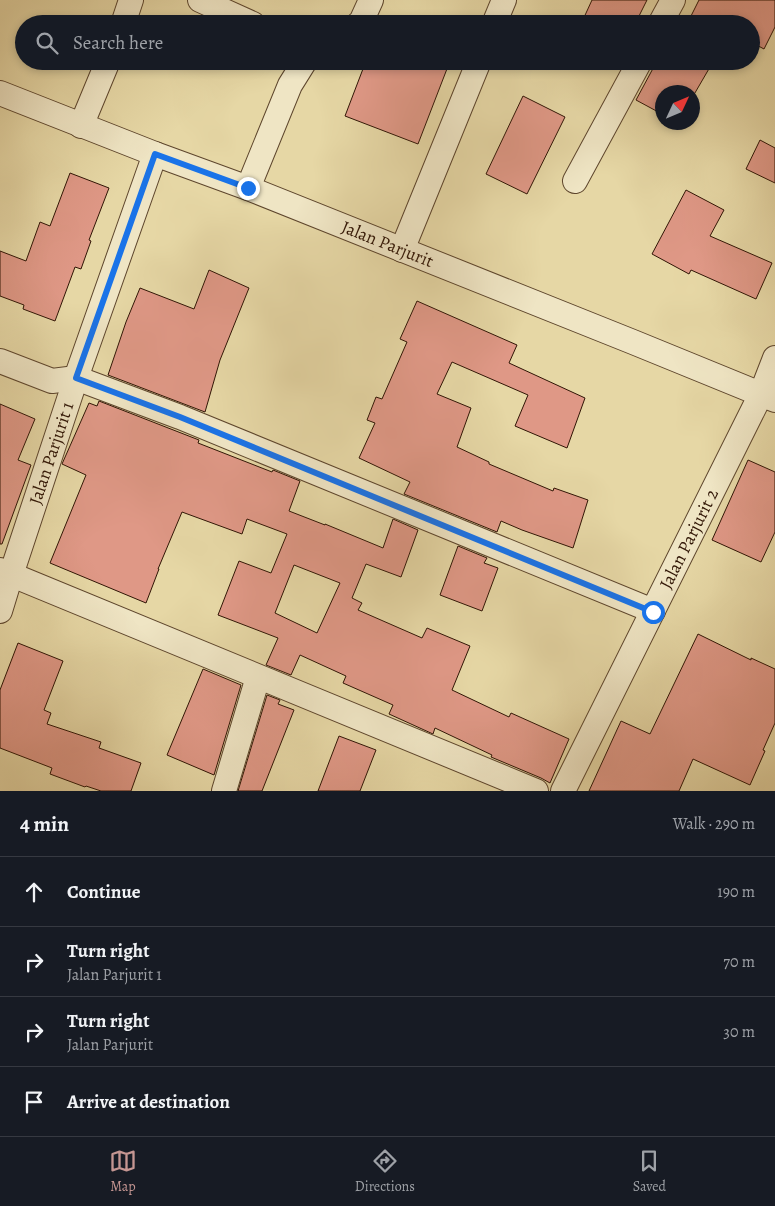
<!DOCTYPE html>
<html lang="en">
<head>
<meta charset="utf-8">
<style>
	:root { --surface:#171b24; --page:#242831; --text:#f1f3f6; --muted:#9ea1a6; --line:#363941; --accent:#c59692 }
	body { margin:0; font-family:Alegreya,serif; background:var(--page); color:var(--text) }
	.compass { position:absolute; left:655px; top:85px; width:45px; height:45px; border-radius:50%; background:var(--surface); box-shadow:0 2px 8px #0003; rotate:46deg }
	.stop { position:absolute; width:15px; height:15px; margin:-11px; border:4px solid #1a73e8; border-radius:50%; background:#fff }
	.stop.end { background:#1a73e8; border-color:#fff; box-shadow:0 1px 5px #0008 }
	.list { margin:0; padding:0; list-style:none }
	h2 { display:flex; justify-content:space-between; align-items:center; height:65px; margin:0; padding:0 20px; font-size:21px }
	h2 small { font-size:16px; font-weight:400; color:var(--muted) }
	.list li { display:grid; grid-template-columns:32px 1fr auto; gap:15px; align-items:center; box-sizing:border-box; height:70px; padding:0 20px; border-top:1px solid var(--line) }
	.list b { display:block; font-size:19px; white-space:nowrap }
	.list p { margin:0; font-size:16px; white-space:nowrap; color:var(--muted) }
	.list em { font-size:16px; font-style:normal; color:var(--muted) }
	.icon { flex:none; width:28px; height:28px; fill:none; stroke:currentColor; stroke-width:2; stroke-linecap:round; stroke-linejoin:round }
	.map { position:relative; flex:none; width:775px; height:791px; overflow:hidden }
	.search { position:absolute; background:var(--surface); box-shadow:0 2px 8px #0003; left:15px; right:15px; top:15px; height:55px; display:flex; align-items:center; gap:12px; box-sizing:border-box; padding:0 18px; border-radius:28px; color:var(--muted); font-size:19px }
	.sheet { height:345px; background:var(--surface) }
	nav { display:flex; justify-content:space-around; align-items:center; box-sizing:border-box; height:70px; border-top:1px solid var(--line); background:var(--surface); font-size:14px; color:var(--muted) }
	nav a { display:grid; justify-items:center; gap:2px }
	nav .on { color:var(--accent) }
	.map>svg:first-child { display:block }
	.building { fill:#df9886; stroke:#301505; fill-rule:evenodd }
	.lines { fill:none; stroke-linecap:round; stroke-linejoin:round }
	.minor-casing { stroke:#5e462d; stroke-width:26 }
	.minor { stroke:#efe5c4; stroke-width:24 }
	.route { stroke:#1a73e8; stroke-width:6 }
	.labels { text-anchor:middle; stroke-width:5; stroke-linejoin:round; paint-order:stroke }
	.street-label { font-size:18px; fill:#301505; stroke:#efe5c4 }
</style>
</head>
<body>
<div class="map">
<svg width="775" height="791" viewBox="0 0 775 791">
	<rect width="100%" height="100%" fill="#e6d7a5"/>
	<filter id="stains"><feTurbulence type="fractalNoise" baseFrequency=".004" numOctaves="4"/><feColorMatrix values="0 0 0 0 .2 0 0 0 0 .09 0 0 0 0 .02 0 0 0 .5 -.17"/></filter>
	<radialGradient id="worn" r=".72"><stop offset=".6" stop-color="#630" stop-opacity="0"/><stop offset="1" stop-color="#630" stop-opacity=".3"/></radialGradient>
	<!-- building -->
	<path class="building" d="M592 0H647L635 24H581Z
		M699 0H775V27L764 49 751 42V24H687Z
		M366 61H450L418 144 345 116Z
		M657 61H699L710 67 692 98V92H662V114L636 100Z
		M523 96 565 117 527 194 486 174Z
		M760 140 775 148V183L746 169Z
		M70 173 109 188 89 240 91 241 81 269 75 267 55 321 23 309 24 305 0 296V251L26 261 40 222 50 226Z
		M686 190 724 210 710 236 772 263 756 299 691 270 689 274 652 254Z
		M209 270 249 288 220 360 205 412 108 375 126 322 140 288 194 309Z
		M417 301 517 345 509 363 585 398 567 448 515 426 528 395 452 362 437 394 471 408 457 447 489 462V464L553 491 554 488 588 500 573 548 522 530 501 521 497 532 404 494 410 482 359 458 375 423 367 420 376 397 382 399 407 342 400 339Z
		M99 401 199 440 198 443 272 472 273 470 300 481 289 511 325 525V524L383 548 393 519 418 530 401 577 366 564 352 598 362 603 358 610 422 638 427 628 470 646 452 690 509 717 511 713 569 739 550 783 541 778 491 757 492 755 435 728 433 734 389 714 393 705 343 683 346 676 300 655 291 675 266 665 278 638 218 615 239 561 271 573 287 534 247 519 242 534 182 512 158 569H159L146 603 50 563 86 475 62 464 89 403 97 406ZM294 565 340 583 317 633 275 613Z
		M0 404 35 419 18 460 31 465 2 544H0Z
		M748 460 775 472V532L761 562 712 540Z
		M458 546 487 558 484 563 498 568 482 611 440 595Z
		M698 634 751 660V658L775 669V723L763 750 765 751 750 785 693 759 679 791H589L621 721 650 734Z
		M18 643 63 661 44 710 51 713 47 724 101 742 99 748 141 763 131 791H101L86 786 85 787 50 774 52 768 0 748V690Z
		M203 669 241 685 214 775 167 755Z
		M267 695 280 700 278 704 294 710 262 791H238Z
		M339 736 376 750 360 791H318Z"/>
	<g class="lines">
		<defs>
			<g id="minor">
				<path d="M200 0 253 24"/>
				<path d="M123 24 131 0"/>
				<path d="M358 24 361 22 371 0"/>
				<path d="M494 24 504 0"/>
				<path d="M660 24 673 0"/>
				<path id="s1" d="M0 93 155 154 248 188 633 342 775 400"/>
				<path d="M81 126 108 61"/>
				<path d="M575 181 640 61"/>
				<path d="M248 188 290 85 305 61"/>
				<path d="M402 250 479 61"/>
				<path d="M0 361 52 381 76 378 180 417 653 611"/>
				<path d="M0 570 536 791"/>
				<path id="s2" d="M0 611 11 575 76 378 155 154"/>
				<path d="M224 791 258 677"/>
				<path id="s3" d="M563 791 761 394 775 358"/>
			</g>
		</defs>
		<!-- minor casing -->
		<use href="#minor" class="minor-casing"/>
		<!-- minor -->
		<use href="#minor" class="minor"/>
	</g>
	<g class="lines">
		<!-- route -->
		<path class="route" d="M248 188 155 154 76 378 180 417 653 612"/>
	</g>
	<g class="labels">
		<!-- street labels -->
		<g class="street-label">
			<text dy="6" stroke="none"><textPath href="#s1" startOffset="416">Jalan Parjurit</textPath></text>
			<text dy="6" stroke="none"><textPath href="#s2" startOffset="166">Jalan Parjurit 1</textPath></text>
			<text dy="6" stroke="none"><textPath href="#s3" startOffset="282">Jalan Parjurit 2</textPath></text>
		</g>
	</g>
	<rect width="100%" height="100%" filter="url(#stains)"/>
	<rect width="100%" height="100%" fill="url(#worn)"/>
</svg>
<svg class="compass" viewBox="-18 -18 36 36"><path d="M0-13l5 13h-10z" fill="#e53935"/><path d="M0 13l5-13h-10z" fill="#9ea1a6"/></svg>
<div class="stop" style="left:653px;top:612px"></div>
<div class="stop end" style="left:248px;top:188px"></div>
<div class="search"><svg class="icon" aria-label="search" viewBox="0 0 24 24"><circle cx="10" cy="10" r="6"/><path d="M15 15l6 6"/></svg>Search here</div>
</div>
<section class="sheet">
<h2>4 min<small>Walk · 290 m</small></h2>
<ul class="list">
<li><svg class="icon" aria-label="ahead" viewBox="0 0 24 24"><path d="M12 20V5M6 11l6-6 6 6"/></svg><div><b>Continue</b></div><em>190 m</em></li>
<li><svg class="icon" aria-label="right" viewBox="0 0 24 24"><path d="M7 20v-9h11M14 6l5 5-5 5"/></svg><div><b>Turn right</b><p>Jalan Parjurit 1</p></div><em>70 m</em></li>
<li><svg class="icon" aria-label="right" viewBox="0 0 24 24"><path d="M7 20v-9h11M14 6l5 5-5 5"/></svg><div><b>Turn right</b><p>Jalan Parjurit</p></div><em>30 m</em></li>
<li><svg class="icon" aria-label="arrive" viewBox="0 0 24 24"><path d="M6 21V4h12l-3 4 3 4H6"/></svg><div><b>Arrive at destination</b></div></li>
</ul>
</section>
<nav>
<a class="on"><svg class="icon" aria-label="map" viewBox="0 0 24 24"><path d="M3 6l6-2 6 2 6-2v14l-6 2-6-2-6 2zM9 4v14M15 6v14"/></svg>Map</a>
<a><svg class="icon" aria-label="directions" viewBox="0 0 24 24"><path d="M12 3l9 9-9 9-9-9zM9 14v-3h6M13 9l2 2-2 2"/></svg>Directions</a>
<a><svg class="icon" aria-label="saved" viewBox="0 0 24 24"><path d="M7 4h10v16l-5-4-5 4z"/></svg>Saved</a>
</nav>
</body>
</html>
